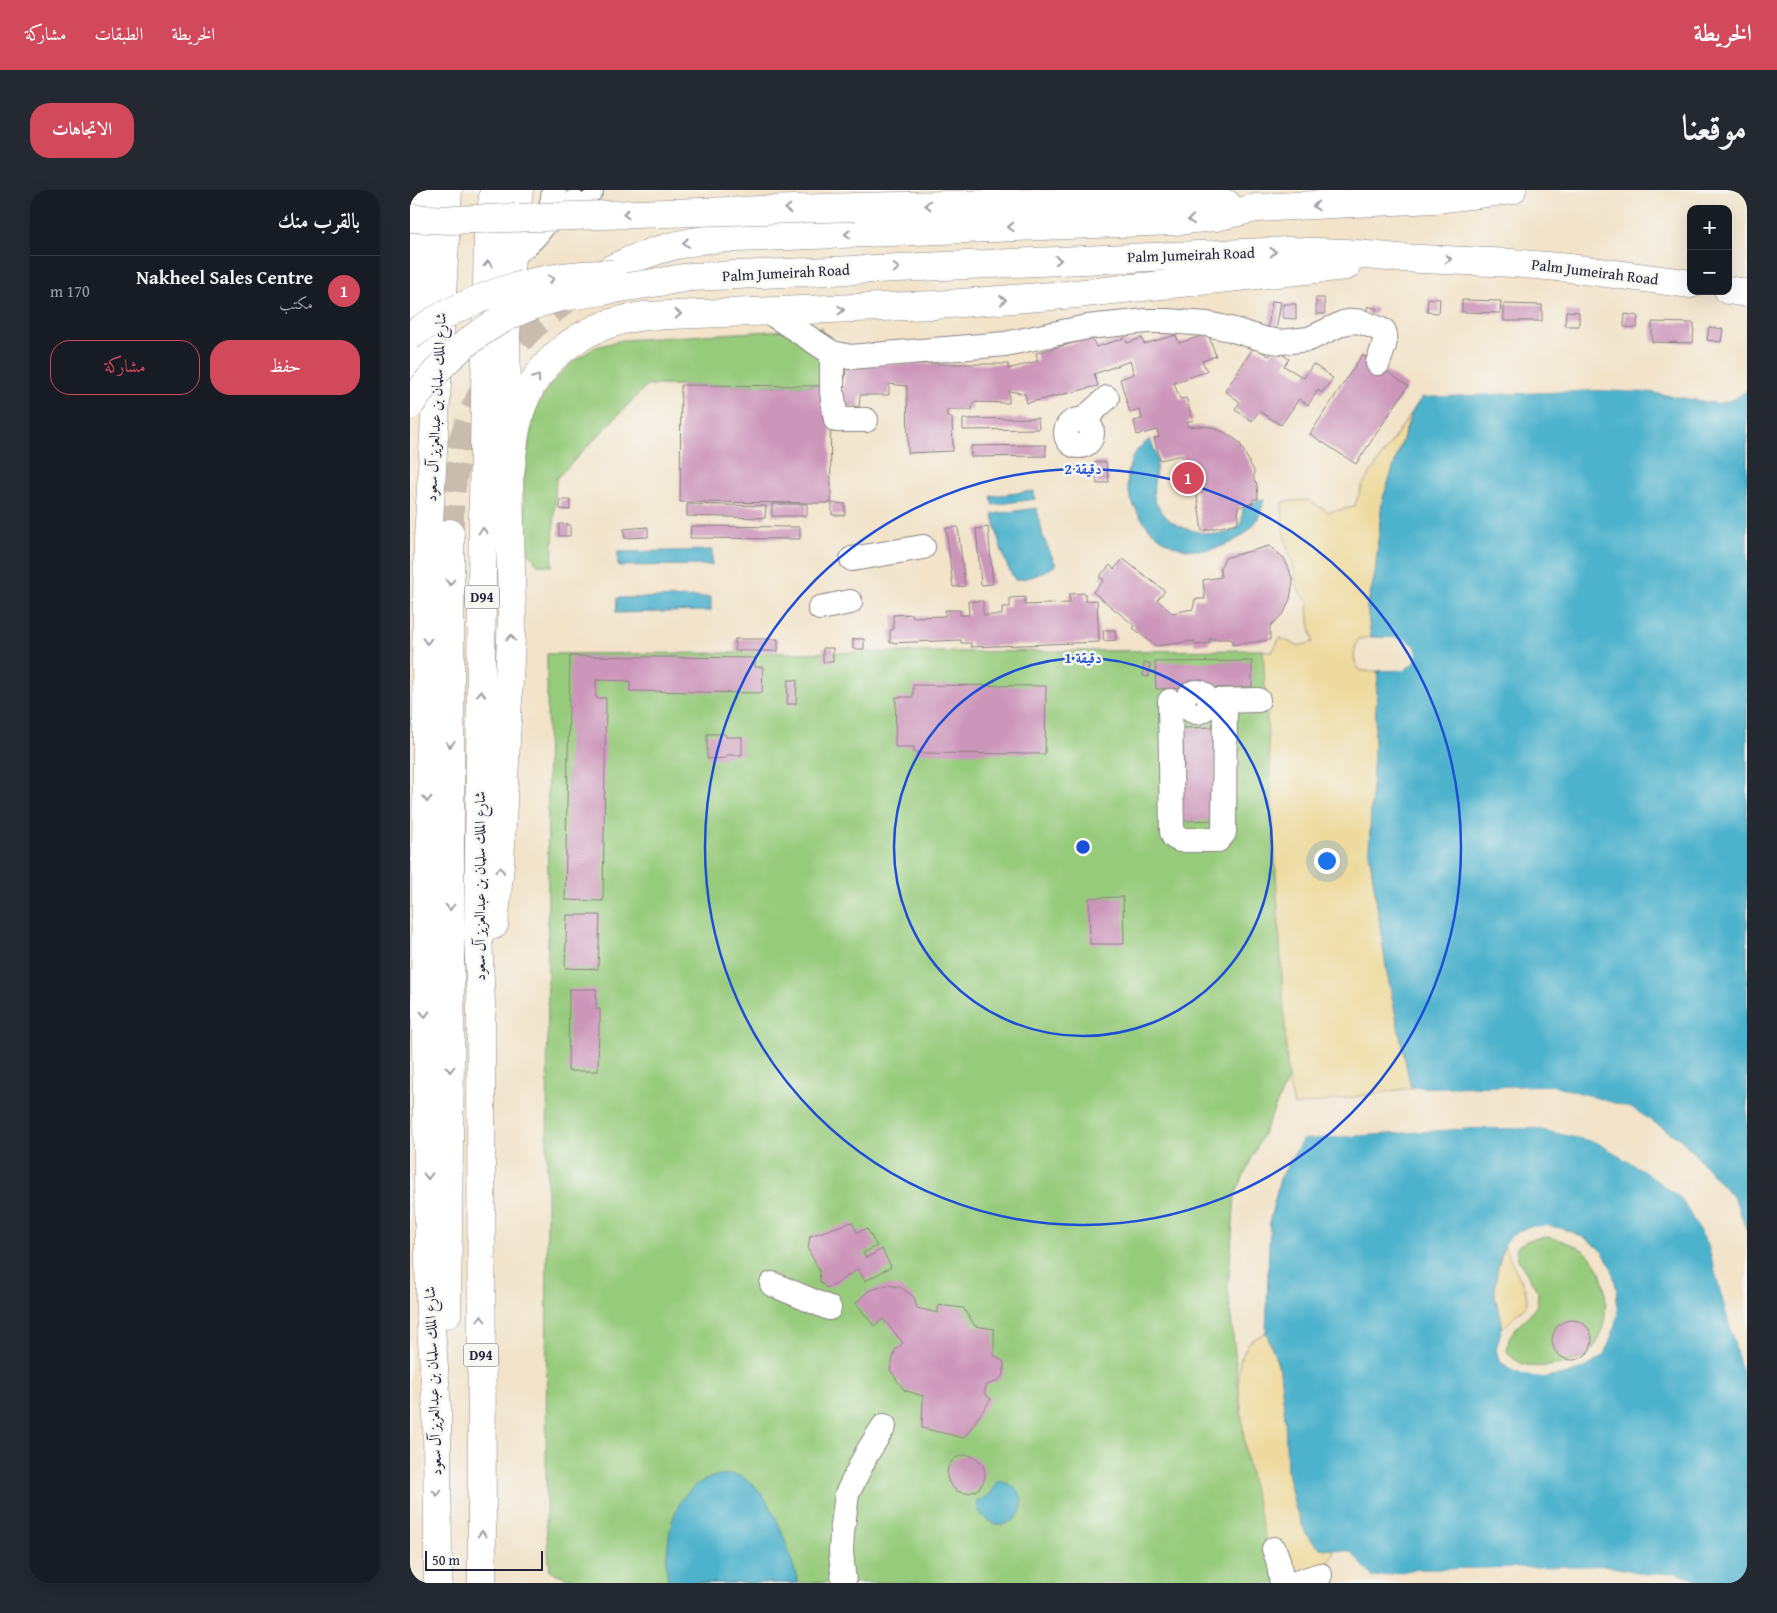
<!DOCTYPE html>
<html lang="ar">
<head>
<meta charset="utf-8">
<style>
	:root { --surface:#171b24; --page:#242831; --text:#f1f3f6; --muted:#9ea1a6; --line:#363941; --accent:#d1495b }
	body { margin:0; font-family:"Gentium Book Plus",Amiri,serif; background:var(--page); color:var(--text); direction:rtl }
	.controls { position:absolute; right:15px; top:15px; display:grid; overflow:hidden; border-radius:10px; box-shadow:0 5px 20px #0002 }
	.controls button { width:45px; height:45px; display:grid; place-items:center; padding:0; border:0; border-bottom:1px solid var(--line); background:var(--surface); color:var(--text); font:25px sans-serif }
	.scale { position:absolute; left:15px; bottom:12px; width:118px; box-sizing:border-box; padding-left:5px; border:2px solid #22223b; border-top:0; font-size:14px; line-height:18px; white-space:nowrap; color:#22223b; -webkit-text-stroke:4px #f6f6f2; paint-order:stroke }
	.you { position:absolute; left:916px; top:670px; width:18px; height:18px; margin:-12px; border:4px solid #fff; border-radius:50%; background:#1a73e8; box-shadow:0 0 0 8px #1a73e833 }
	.badge { display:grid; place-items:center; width:32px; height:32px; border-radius:50%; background:var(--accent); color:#fff; font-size:16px; font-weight:700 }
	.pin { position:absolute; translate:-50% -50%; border:2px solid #fff; box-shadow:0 1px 5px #0006 }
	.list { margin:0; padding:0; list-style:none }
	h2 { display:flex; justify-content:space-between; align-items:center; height:65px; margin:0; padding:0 20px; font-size:21px }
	h2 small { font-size:16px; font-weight:400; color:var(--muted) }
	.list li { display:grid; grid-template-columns:32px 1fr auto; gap:15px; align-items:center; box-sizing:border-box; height:70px; padding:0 20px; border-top:1px solid var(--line) }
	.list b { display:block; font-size:19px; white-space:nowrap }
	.list p { margin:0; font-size:16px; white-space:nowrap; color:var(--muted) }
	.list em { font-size:16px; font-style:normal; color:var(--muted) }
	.actions { display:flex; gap:10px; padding:15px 20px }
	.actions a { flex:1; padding:11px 0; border:1px solid var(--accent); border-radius:20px; text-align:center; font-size:18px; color:var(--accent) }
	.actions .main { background:var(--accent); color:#fff }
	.map { position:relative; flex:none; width:1337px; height:1393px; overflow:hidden; direction:ltr; border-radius:20px }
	header { display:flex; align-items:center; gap:30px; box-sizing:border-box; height:70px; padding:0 25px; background:var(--accent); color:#fff }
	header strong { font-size:24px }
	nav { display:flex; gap:28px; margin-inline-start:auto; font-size:18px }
	.intro { display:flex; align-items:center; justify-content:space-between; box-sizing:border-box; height:120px; padding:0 30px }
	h1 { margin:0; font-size:35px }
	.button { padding:12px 22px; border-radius:20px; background:var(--accent); color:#fff; font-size:18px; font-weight:700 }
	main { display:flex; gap:30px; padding:0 30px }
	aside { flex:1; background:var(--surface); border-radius:20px; box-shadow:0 5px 20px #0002 }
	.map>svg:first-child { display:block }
	.green { fill:#97cb7c; stroke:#5c765c }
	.sand { fill:#eeda9e; stroke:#887e6c }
	.water { fill:#4db2cc; stroke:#386a84; fill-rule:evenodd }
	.pier { fill:#f2e3c9 }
	.building { fill:#cc95ba }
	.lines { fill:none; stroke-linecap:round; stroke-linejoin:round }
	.major-tunnel { stroke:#c8bcad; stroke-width:28; stroke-dasharray:28 14; stroke-linecap:butt }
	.minor-casing { stroke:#8a8282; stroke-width:26 }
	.major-casing { stroke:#8a8282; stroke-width:29 }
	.minor { stroke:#fff; stroke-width:24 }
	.major { stroke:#fff; stroke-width:28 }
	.rail { stroke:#22223b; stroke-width:4; stroke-dasharray:8 4; stroke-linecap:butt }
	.major-bridge-casing { stroke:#8a8282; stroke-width:29; stroke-linecap:butt }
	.major-bridge { stroke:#fff; stroke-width:28 }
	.oneway { stroke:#9c9ca7 }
	.ring { fill:none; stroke:#1d4ed8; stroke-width:2.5 }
	.labels { text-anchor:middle; stroke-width:5; stroke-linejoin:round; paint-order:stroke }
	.shield { fill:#f6f6f2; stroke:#626272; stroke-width:1 }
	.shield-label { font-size:14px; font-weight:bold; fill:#22223b }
	.street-label { font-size:15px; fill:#22223b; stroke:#f6f6f2 }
	.centre { fill:#1d4ed8; stroke:#f6f6f2; stroke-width:2.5 }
	.ring-label { font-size:15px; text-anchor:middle; font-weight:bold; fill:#1d4ed8; stroke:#f6f6f2; stroke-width:5; stroke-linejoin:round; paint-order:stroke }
</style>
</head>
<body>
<header>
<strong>الخريطة</strong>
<nav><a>الخريطة</a><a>الطبقات</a><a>مشاركة</a></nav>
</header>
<div class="intro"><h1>موقعنا</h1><a class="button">الاتجاهات</a></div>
<main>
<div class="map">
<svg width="1337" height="1393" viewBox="0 0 1337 1393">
	<rect width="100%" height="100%" fill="#f6f6f2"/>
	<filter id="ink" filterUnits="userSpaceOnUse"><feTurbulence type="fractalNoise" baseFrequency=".02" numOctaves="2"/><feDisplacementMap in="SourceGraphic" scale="10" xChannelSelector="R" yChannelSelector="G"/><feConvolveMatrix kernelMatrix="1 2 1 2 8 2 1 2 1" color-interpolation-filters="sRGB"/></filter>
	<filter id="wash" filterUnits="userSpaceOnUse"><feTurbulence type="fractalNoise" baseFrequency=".0096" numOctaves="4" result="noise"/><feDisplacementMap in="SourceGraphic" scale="20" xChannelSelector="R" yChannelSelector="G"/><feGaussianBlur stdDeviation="1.12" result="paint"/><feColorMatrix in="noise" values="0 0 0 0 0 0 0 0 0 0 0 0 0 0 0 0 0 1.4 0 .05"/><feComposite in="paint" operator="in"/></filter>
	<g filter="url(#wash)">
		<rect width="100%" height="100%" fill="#f2e3c9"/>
		<!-- green -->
		<path class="green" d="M411 138 420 196 237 195 146 289 142 376 128 375 114 356V291L119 249 125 220 141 193 164 171 186 157 213 150Z
			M853 460 878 889 825 1005 818 1099 836 1267 867 1393H175L140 1382 136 1335 138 713 137 464Z
			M1138 1047C1150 1050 1164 1054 1174 1061 1199 1079 1200 1123 1189 1149 1186 1155 1180 1162 1175 1168 1151 1174 1114 1187 1097 1161L1099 1149 1105 1139 1120 1125 1127 1115 1128 1102 1108 1069 1106 1058C1116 1049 1125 1048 1138 1047Z"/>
		<!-- sand -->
		<path class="sand" d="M1002 222 972 311 965 385 957 416 961 447 948 449C944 462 941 470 951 481H968L959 661 977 783 1001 898 884 916 878 889 853 460 862 462 870 448 888 456 903 452 899 431 898 412 888 400 885 382 873 342 872 312 897 310 919 322 944 317 953 294Z
			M1095 1054C1099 1077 1118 1091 1117 1114L1092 1139C1092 1128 1087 1119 1085 1108 1082 1090 1090 1072 1095 1054Z
			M856 1142 870 1180 885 1317 897 1346 910 1358 925 1360 917 1377 887 1389 863 1371 855 1347 836 1267 829 1197 830 1170 839 1152Z"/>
		<!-- water -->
		<path class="water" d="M1190 200 1238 202 1308 214 1324 209 1337 201V1041L1325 1010 1273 951 1223 919 1145 896 1001 898 977 783 959 661 968 481C985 480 1013 482 1005 456L987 448 961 447 957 416 965 385 972 311 1002 222 1012 207Z
			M740 249C742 255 747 264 747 271 747 284 740 300 746 313 750 321 759 331 767 335 782 342 821 352 831 333 833 329 832 323 833 318L843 314 845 311 854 310C852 316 851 323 848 328 831 357 791 368 760 354 746 347 736 336 728 323 720 310 716 298 718 283 720 275 721 268 726 262 729 257 735 253 740 249Z
			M624 301 625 309 583 315 581 306Z
			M627 318 633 347 646 375C632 384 621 388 605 390 593 372 587 345 583 324Z
			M302 360V375L208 376V362Z
			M301 407V421L206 423 207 408Z
			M1064 938H1125L1187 952 1231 979 1271 1008 1298 1054 1337 1199V1393H1286L1283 1389 1263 1383 1239 1385 1196 1376 1003 1380 963 1388 941 1362 910 1358 897 1346 885 1317 877 1282 875 1227 870 1180 856 1142 860 1029 870 989 893 949ZM1118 1037C1128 1037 1142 1036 1152 1039 1165 1042 1182 1051 1191 1061 1212 1084 1212 1141 1192 1165 1177 1183 1141 1190 1119 1184 1108 1182 1095 1180 1089 1169 1082 1156 1094 1145 1092 1133 1091 1125 1088 1118 1086 1111 1083 1098 1089 1062 1097 1052 1102 1045 1110 1041 1118 1037Z
			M310 1285C315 1285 321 1284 326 1285 362 1294 379 1362 388 1393H259C255 1381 257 1366 258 1354 262 1320 274 1293 310 1285Z
			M587 1291C631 1297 610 1345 581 1332 577 1331 572 1326 570 1322 568 1319 568 1314 567 1311 577 1309 584 1301 587 1291Z"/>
		<!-- pier -->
		<path class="pier" d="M1190 197 1237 200 1238 202 1190 200 1012 207 1013 205Z
			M958 448H987L996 450 1005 456 1007 464 1004 472 994 480 966 479 993 477 1002 470 1005 464 1002 458 995 453 986 450H960Z
			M1145 896 1223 919 1272 951 1325 1010 1337 1044 1335 1042 1323 1011 1271 953 1222 922 1145 898 1001 901 999 898Z
			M1064 935H1125L1188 950 1233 976 1272 1006 1300 1053 1337 1189V1199L1298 1054 1271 1008 1231 979 1187 952 1125 938H1064L893 949 891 947Z
			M1138 1036 1152 1039 1165 1044 1178 1051 1192 1062 1201 1077 1206 1100 1207 1125 1201 1147 1193 1165 1174 1178 1151 1185 1133 1187 1115 1185 1100 1179 1090 1170 1087 1159 1092 1139 1095 1136 1089 1159 1092 1168 1101 1177 1116 1182 1126 1184 1151 1183 1173 1176 1191 1163 1199 1147 1205 1124 1204 1100 1198 1078 1190 1063 1177 1053 1151 1041 1137 1038 1119 1039 1104 1048 1097 1056 1096 1060 1095 1054 1102 1046 1118 1037Z
			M925 1360 941 1362 963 1388 1003 1380 1196 1376 1239 1385 1263 1383 1283 1389 1286 1393 1263 1386 1238 1387 1196 1379 1003 1383 963 1391 940 1365 924 1363Z"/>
		<g id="blocks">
			<!-- building -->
			<path class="building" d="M906 108H914L915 124H906Z
				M1018 108 1030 109 1029 123 1017 122Z
				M1052 110 1091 111 1090 123 1052 122Z
				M862 111 871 112 865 146 857 145Z
				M873 114H886V129L873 128Z
				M1094 114 1132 115V131H1094Z
				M958 116 967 119 964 125 956 122Z
				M1156 121 1169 122V136H1155Z
				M1215 124 1228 126 1227 138 1214 137Z
				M1242 132 1284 133 1283 153 1242 152Z
				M1299 137 1313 139 1311 152 1297 150Z
				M798 144 806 166 792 171 797 181 764 193 770 209 776 208 783 230 777 232 778 237 788 236 801 237 814 242 829 252 844 281V291L847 294 848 309H843V313L828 317V333L792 341 786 299H774L772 286 778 283 772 265 750 270 744 248 749 247 747 240 727 245 724 231 732 229 730 220 720 223 710 189 724 184 720 171 684 184 688 196 617 213 615 204 599 201V213L563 212 562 220H537V227L542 228 543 261 498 263 497 196 479 194V205H450L449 217 431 214 437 174H598V179L628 171 626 163 682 148 686 157 715 148 717 153 732 148 734 154 766 145 769 153Z
				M844 157 859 166 864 159 879 169 874 176 894 188 903 174 923 188 912 203 908 200 898 215 889 209 871 235 849 221 842 231 825 220 830 212 815 201Z
				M952 165 998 196 946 274 900 244Z
				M271 195 420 196 421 313 270 312Z
				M628 228 629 239 553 240V229Z
				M636 255V266L561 267V256Z
				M684 272H696L699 292 687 294Z
				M150 310H160V320L150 319Z
				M422 313 435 314V325H422Z
				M277 314 356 316 355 328 277 326Z
				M362 314H397V326H362Z
				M149 334 160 335V346H149Z
				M281 336 390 337V349L280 348Z
				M238 337V347L215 348 214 339Z
				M548 337 555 396 543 397 536 338Z
				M578 337 583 394 571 395 566 339Z
				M859 356 874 368 879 379 883 392 880 409 874 423 860 436V450L822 455V449H799L800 453 785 455 784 451 746 456 723 438 725 436 683 402 694 390 689 387 700 375 704 379 713 369 755 401 747 410 762 423 783 419 785 409H795L793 390 811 387 810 378 815 368Z
				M675 403V411L687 410 689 452 561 457V453H551V450L480 453V440H483V425L502 424 503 427 535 426V420H550V425H559L558 411H573V425H592V417H600V408L615 407V415L660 413 659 404Z
				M693 440H705L706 450 694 451Z
				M325 449H368V461H325Z
				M443 449H454V459H443Z
				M413 458H423V472H413Z
				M160 466 345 468V477H353L352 503 220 501V491L186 490V508H196L193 711 155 710Z
				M842 471V497L746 499 745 472Z
				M734 473H740L739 487 733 486Z
				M378 490H387L386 514H377Z
				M503 495 636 496 635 564 504 563V557H485L486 507H503Z
				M804 537 808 630 774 631 767 577H774L772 538Z
				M297 544H315L316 547H332V565H316V568L297 569Z
				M713 707 714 754H680L679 708Z
				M157 725H190L188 779 155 778Z
				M159 799H186V819H190V832H189L188 881H158Z
				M442 1032 447 1042 457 1039 467 1056 453 1063 456 1068 472 1059 481 1077 455 1091 448 1079 425 1095 416 1098 410 1092 409 1080 398 1059 400 1046Z
				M477 1095 490 1097 504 1107 507 1118 528 1123V1115L553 1118 565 1136 584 1139V1165L594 1172V1184L588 1191 577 1195 574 1203 581 1209 554 1248 512 1238 513 1206 494 1200 480 1180 485 1160 493 1153 473 1129 464 1136 446 1113 458 1101Z
				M1142 1150a20 20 0 1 1 40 0a20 20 0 1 1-40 0Z
				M537 1284a19 19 0 1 1 38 0a19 19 0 1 1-38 0Z"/>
		</g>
	</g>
	<g filter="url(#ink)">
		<use href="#blocks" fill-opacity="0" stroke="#8a8282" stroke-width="1"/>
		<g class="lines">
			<!-- major-tunnel -->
			<path class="major-tunnel" d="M40 343C40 331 40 318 41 305 47 242 79 177 125 134 135 126 145 118 155 110"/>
			<defs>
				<path id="minor" d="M139 31 181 0
					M101 66C127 48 141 32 144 0
					M359 122 422 163 440 167 595 154 677 137 737 131H757L797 134 820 139 857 150 871 152 899 149 933 133 943 131 952 132 974 141C978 150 971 163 968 173
					M422 163V202L426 230H456
					M656 243a13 13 0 1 1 26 0a13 13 0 1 1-26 0Z
					M672 231 697 208
					M442 369 513 357
					M410 418 440 412
					M777 512a10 10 0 1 1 20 0a10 10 0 1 1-20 0Z
					M760 511 762 642 764 647 770 650H808L814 643 815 511
					M799 511 848 510
					M362 1094 419 1118
					M864 1359 868 1370 872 1393
					M434 1393 431 1362 432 1343 437 1304 457 1263 474 1236
					M886 1393 910 1385"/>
				<path id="major" d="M445 17 766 10 817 14
					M280 87 880 61 935 63 989 68 1103 73 1159 78 1281 94
					M179 92C216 68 256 55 300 49L764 31 805 27 846 18 1025 9 1102 0
					M1318 100 1337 103
					M0 197 13 0
					M100 284C102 269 103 253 106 239 118 173 171 134 234 126L525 115 655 105 936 76
					M84 735 90 674 102 427 96 147 101 66 109 0
					M37 1124 40 870V343
					M28 1393 27 1219 20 1124 15 790 17 543 16 475 18 350 38 0
					M72 1393 71 815 68 745 73 310 78 44 84 0"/>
			</defs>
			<!-- minor casing -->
			<use href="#minor" class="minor-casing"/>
			<!-- major casing -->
			<use href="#major" class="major-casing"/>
			<!-- minor -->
			<use href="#minor" class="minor"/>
			<!-- major -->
			<use href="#major" class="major"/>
			<!-- rail -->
			<path class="rail" d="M171 2 174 0"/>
			<defs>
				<path id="major-bridge" d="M0 28 39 30 445 17
					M0 146C60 105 130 83 203 84
					M0 215C36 162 84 124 148 108 163 105 178 103 193 101 222 96 251 92 280 87"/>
			</defs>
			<!-- major-bridge casing -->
			<use href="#major-bridge" class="major-bridge-casing"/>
			<!-- major-bridge -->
			<use href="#major-bridge" class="major-bridge"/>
		</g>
		<!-- one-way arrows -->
		<defs><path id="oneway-chevron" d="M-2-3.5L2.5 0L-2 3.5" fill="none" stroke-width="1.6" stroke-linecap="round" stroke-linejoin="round" transform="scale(1.25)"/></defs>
		<g class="oneway">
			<use href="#oneway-chevron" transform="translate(518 15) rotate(179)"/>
			<use href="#oneway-chevron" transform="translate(906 16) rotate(177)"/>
			<use href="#oneway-chevron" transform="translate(378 19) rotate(178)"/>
			<use href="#oneway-chevron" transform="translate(216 24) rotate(178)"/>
			<use href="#oneway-chevron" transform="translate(781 30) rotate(175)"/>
			<use href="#oneway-chevron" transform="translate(601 37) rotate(178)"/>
			<use href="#oneway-chevron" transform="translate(438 44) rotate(178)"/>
			<use href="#oneway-chevron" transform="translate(276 53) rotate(170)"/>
			<use href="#oneway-chevron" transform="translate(863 62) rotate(-2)"/>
			<use href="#oneway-chevron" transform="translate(1038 69) rotate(2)"/>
			<use href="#oneway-chevron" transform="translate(648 70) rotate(-2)"/>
			<use href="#oneway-chevron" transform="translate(78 74) rotate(-89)"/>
			<use href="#oneway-chevron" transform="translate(486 78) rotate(-3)"/>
			<use href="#oneway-chevron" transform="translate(141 89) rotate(-9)"/>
			<use href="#oneway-chevron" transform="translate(593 110) rotate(-5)"/>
			<use href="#oneway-chevron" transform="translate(431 120) rotate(-2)"/>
			<use href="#oneway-chevron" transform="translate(268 124) rotate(-2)"/>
			<use href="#oneway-chevron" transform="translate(127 188) rotate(-56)"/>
			<use href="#oneway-chevron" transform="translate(73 341) rotate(-89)"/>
			<use href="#oneway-chevron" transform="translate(40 392) rotate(90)"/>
			<use href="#oneway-chevron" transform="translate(101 448) rotate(-87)"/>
			<use href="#oneway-chevron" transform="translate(17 451) rotate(91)"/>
			<use href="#oneway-chevron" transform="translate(71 504) rotate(-89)"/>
			<use href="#oneway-chevron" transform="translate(40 554) rotate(90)"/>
			<use href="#oneway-chevron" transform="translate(17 609) rotate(91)"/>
			<use href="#oneway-chevron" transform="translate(90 680) rotate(-85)"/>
			<use href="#oneway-chevron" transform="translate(40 717) rotate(90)"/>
			<use href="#oneway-chevron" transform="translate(15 824) rotate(89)"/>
			<use href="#oneway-chevron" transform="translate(40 879) rotate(90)"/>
			<use href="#oneway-chevron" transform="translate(18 986) rotate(89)"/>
			<use href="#oneway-chevron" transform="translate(71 1129) rotate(-90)"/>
			<use href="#oneway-chevron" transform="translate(27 1303) rotate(90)"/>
			<use href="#oneway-chevron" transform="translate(72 1344) rotate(-90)"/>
		</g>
	</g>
	<!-- distance rings -->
	<g class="ring">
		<circle cx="673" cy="657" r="189"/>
		<circle cx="673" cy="657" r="378"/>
	</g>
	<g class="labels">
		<!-- shield labels -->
		<g class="shield">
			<rect x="54.5" y="395.5" width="35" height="23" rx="4"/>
			<rect x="53.5" y="1153.5" width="35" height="23" rx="4"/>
		</g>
		<g class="shield-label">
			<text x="72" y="412">D94</text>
			<text x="71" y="1170">D94</text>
		</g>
		<!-- street labels -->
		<g class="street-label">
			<text transform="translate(781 65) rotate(-2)" y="5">Palm Jumeirah Road</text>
			<text transform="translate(1185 82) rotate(7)" y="5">Palm Jumeirah Road</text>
			<text transform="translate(376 83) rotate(-3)" y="5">Palm Jumeirah Road</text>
			<text transform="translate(26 217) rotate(-87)" y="5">شارع الملك سلمان بن عبدالعزيز آل سعود</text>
			<text transform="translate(70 696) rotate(-90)" y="5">شارع الملك سلمان بن عبدالعزيز آل سعود</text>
			<text transform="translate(23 1191) rotate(-92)" y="5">شارع الملك سلمان بن عبدالعزيز آل سعود</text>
		</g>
	</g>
	<circle cx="673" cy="657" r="8" class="centre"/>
	<g class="ring-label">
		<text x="673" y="284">2 دقيقة</text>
		<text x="673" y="473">1 دقيقة</text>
	</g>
</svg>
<div class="controls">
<button>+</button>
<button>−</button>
</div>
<div class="scale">50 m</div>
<div class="you"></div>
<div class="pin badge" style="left:778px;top:288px">1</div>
</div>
<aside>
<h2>بالقرب منك<small></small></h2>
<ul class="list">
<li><span class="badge">1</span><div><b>Nakheel Sales Centre</b><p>مكتب</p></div><em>170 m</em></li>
</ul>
<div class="actions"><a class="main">حفظ</a><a>مشاركة</a></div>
</aside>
</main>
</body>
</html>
